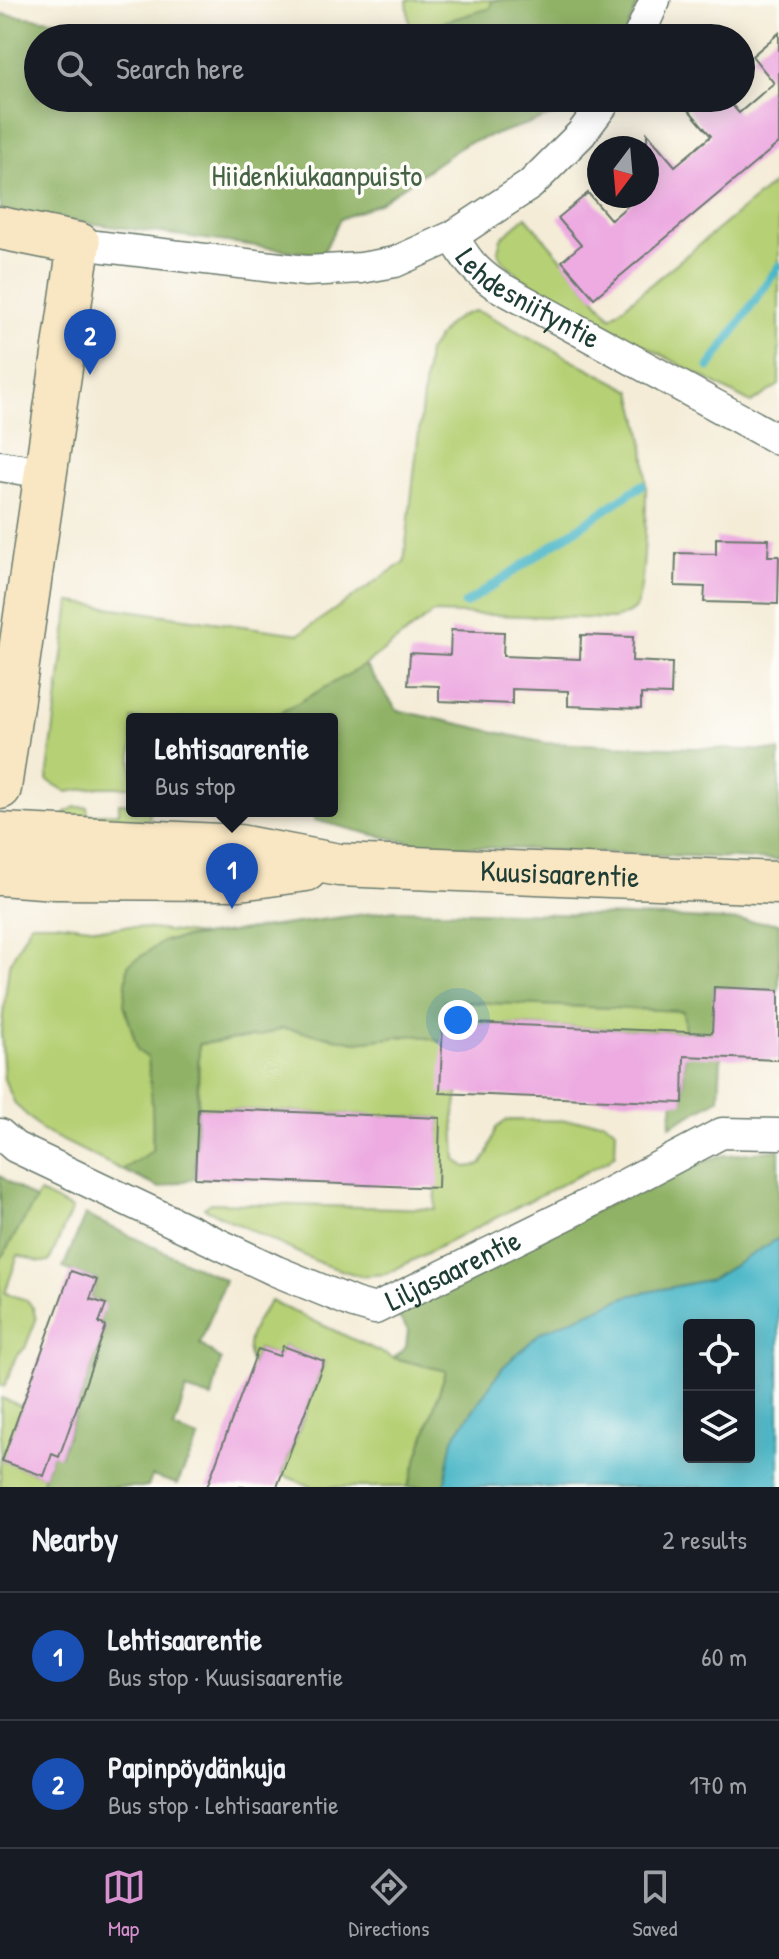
<!DOCTYPE html>
<html lang="en">
<head>
<meta charset="utf-8">
<style>
	:root { --surface:#171b24; --page:#20242c; --text:#f1f3f6; --muted:#9ea1a6; --line:#363941; --accent:#d690ce }
	body { margin:0; font-family:"Patrick Hand",sans-serif; background:var(--page); color:var(--text) }
	.controls { position:absolute; right:24px; bottom:24px; display:grid; overflow:hidden; border-radius:8px; box-shadow:0 4px 20px #0003 }
	.controls button { width:72px; height:72px; display:grid; place-items:center; padding:0; border:0; border-bottom:2px solid var(--line); background:var(--surface); color:var(--text); font:40px sans-serif }
	.compass { position:absolute; left:587px; top:136px; width:72px; height:72px; border-radius:50%; background:var(--surface); box-shadow:0 4px 20px #0003; rotate:196deg }
	.you { position:absolute; left:458px; top:1020px; width:28px; height:28px; margin:-20px; border:6px solid #fff; border-radius:50%; background:#1a73e8; box-shadow:0 0 0 12px #1a73e833 }
	.badge { display:grid; place-items:center; width:52px; height:52px; border-radius:50%; background:var(--accent); color:#fff; font-size:26px; font-weight:700 }
	.pin { position:absolute; translate:-50% -66px; filter:drop-shadow(0 2px 4px #0008) }
	.pin::after { content:''; position:absolute; top:42px; width:28px; height:24px; background:inherit; clip-path:polygon(0 0,100% 0,50% 100%) }
	.popup { position:absolute; left:126px; top:713px; width:212px; height:104px; box-sizing:border-box; display:grid; place-content:center; border-radius:8px; background:var(--surface); filter:drop-shadow(0 2px 6px #0005); font-size:26px; white-space:nowrap; color:var(--muted) }
	.popup b { font-size:30px; color:var(--text) }
	.popup::after { content:''; position:absolute; left:50%; top:100%; margin-left:-16px; border:16px solid transparent; border-top-color:var(--surface) }
	.list { margin:0; padding:0; list-style:none }
	h2 { display:flex; justify-content:space-between; align-items:center; height:104px; margin:0; padding:0 32px; font-size:34px }
	h2 small { font-size:26px; font-weight:400; color:var(--muted) }
	.list li { display:grid; grid-template-columns:52px 1fr auto; gap:24px; align-items:center; box-sizing:border-box; height:128px; padding:0 32px; border-top:2px solid var(--line) }
	.list b { display:block; font-size:30px; white-space:nowrap }
	.list p { margin:0; font-size:26px; white-space:nowrap; color:var(--muted) }
	.list em { font-size:26px; font-style:normal; color:var(--muted) }
	.icon { flex:none; width:44px; height:44px; fill:none; stroke:currentColor; stroke-width:2; stroke-linecap:round; stroke-linejoin:round }
	.map { position:relative; flex:none; width:779px; height:1487px; overflow:hidden }
	.search { position:absolute; background:var(--surface); box-shadow:0 4px 20px #0003; left:24px; right:24px; top:24px; height:88px; display:flex; align-items:center; gap:20px; box-sizing:border-box; padding:0 28px; border-radius:44px; color:var(--muted); font-size:30px }
	.sheet { height:360px; background:var(--surface) }
	nav { display:flex; justify-content:space-around; align-items:center; box-sizing:border-box; height:112px; border-top:2px solid var(--line); background:var(--surface); font-size:22px; color:var(--muted) }
	nav a { display:grid; justify-items:center; gap:4px }
	nav .on { color:var(--accent) }
	.map>svg:first-child { display:block }
	.green { fill:#b6d075; stroke:#6a8654; stroke-width:2 }
	.forest { fill:#90b266; stroke:#58784d; stroke-width:2 }
	.water { fill:#4bb7c7; stroke:#357a7e; stroke-width:2; fill-rule:evenodd }
	.lines { fill:none; stroke-linecap:round; stroke-linejoin:round }
	.stream { stroke:#4bb7c7; stroke-width:9 }
	.building { fill:#edabe1 }
	.street-casing { stroke:#6a7a6d; stroke-width:33 }
	.secondary-casing { stroke:#6a7a6d; stroke-width:45 }
	.street { stroke:#fff; stroke-width:30 }
	.secondary { stroke:#f9e7c3; stroke-width:42 }
	.labels { text-anchor:middle; stroke-width:7; stroke-linejoin:round; paint-order:stroke }
	.park-label { font-size:30px; fill:#456244; stroke:#fdfcf7 }
	.street-label { font-size:30px; fill:#1f3d34; stroke:#fdfcf7 }
</style>
</head>
<body>
<div class="map">
<svg width="779" height="1487" viewBox="0 0 779 1487">
	<rect width="100%" height="100%" fill="#fdfcf7"/>
	<filter id="ink" filterUnits="userSpaceOnUse"><feTurbulence type="fractalNoise" baseFrequency=".0125" numOctaves="2"/><feDisplacementMap in="SourceGraphic" scale="16" xChannelSelector="R" yChannelSelector="G"/><feConvolveMatrix kernelMatrix="1 2 1 2 8 2 1 2 1" color-interpolation-filters="sRGB"/></filter>
	<filter id="wash" filterUnits="userSpaceOnUse"><feTurbulence type="fractalNoise" baseFrequency=".006" numOctaves="4" result="noise"/><feDisplacementMap in="SourceGraphic" scale="32" xChannelSelector="R" yChannelSelector="G"/><feGaussianBlur stdDeviation="1.8" result="paint"/><feColorMatrix in="noise" values="0 0 0 0 0 0 0 0 0 0 0 0 0 0 0 0 0 1.4 0 .05"/><feComposite in="paint" operator="in"/></filter>
	<g filter="url(#wash)">
		<rect width="100%" height="100%" fill="#f4ecd7"/>
		<!-- green -->
		<path class="green" d="M407 0H639L397 38 410 32Z
			M779 179V385L751 403 521 279 516 272 502 261 498 251 501 238 526 217 611 317Z
			M474 311 485 314 632 391C637 414 644 436 645 459 647 481 646 594 635 608 630 614 620 617 613 619L433 613 365 665 269 719H132V787H99L67 792 47 780 70 602 299 634 404 562 428 352C442 331 449 318 474 311Z
			M119 803 132 804V811H149L150 819 90 830 64 817 66 812 75 807H87L88 815 119 813Z
			M31 923H56L108 929 126 926 201 935 164 941 148 1058 153 1100 152 1151 122 1170 43 1131 15 1104 4 1079 1 1032 9 965Z
			M444 1001 684 1011 685 1032 443 1022Z
			M283 1028 356 1042 416 1035 442 1042 458 1093 454 1119 456 1160 466 1167 481 1165 488 1153 496 1128 507 1120 603 1121 616 1130 615 1154 609 1160 386 1274 360 1276 322 1264 204 1208 211 1203 435 1209 440 1118 198 1108 199 1044 259 1036Z
			M0 1176 35 1200 40 1193 72 1209 49 1262H40L18 1255 5 1293 27 1300 33 1308 36 1320 25 1348 16 1356 5 1386 0 1385Z
			M271 1301 393 1358 446 1371 408 1487H313L282 1475 324 1362 283 1346 279 1356 258 1349 252 1366C251 1361 249 1357 248 1352 246 1335 260 1314 271 1301Z
			M1 1398 22 1406 3 1461 44 1476 40 1487H0Z"/>
		<!-- forest -->
		<path class="forest" d="M492 0H639L624 38H397L410 32 490 8Z
			M0 14 207 38H38V98H588L583 106 465 144 379 203 340 219 322 255 0 211Z
			M365 665 397 710 546 743 779 751V860L424 845 370 834 314 820 313 811H332V719H269Z
			M395 910 667 917 779 923V990L714 988 721 1057 719 1099 670 1126 673 1102H683L685 1032 683 1011 444 1001 442 1042 416 1035 356 1042 283 1028 259 1036 199 1044 195 1178 160 1188 122 1170 152 1151C154 1120 151 1090 148 1058L138 1051 124 1004 128 965 164 941Z
			M779 1150V1238L712 1279 628 1296 503 1367 453 1439 444 1487H408L446 1371 394 1358 406 1347 408 1330 396 1313 662 1177 719 1156Z
			M0 1176 36 1200 0 1260Z
			M85 1215 225 1280 200 1344 221 1360 212 1398 186 1390 174 1429 199 1438 177 1484 152 1476 148 1487H40L52 1454 60 1456 106 1327 99 1323 105 1304 90 1299 97 1280 63 1268Z"/>
		<!-- water -->
		<path class="water" d="M779 1238V1487H444L453 1439 503 1367 541 1332 628 1296 712 1279ZM689 1325H749V1457H689Z"/>
		<g class="lines">
			<!-- stream -->
			<path class="stream" d="M709 367 779 266
				M465 604 642 485"/>
		</g>
		<g id="blocks">
			<!-- building -->
			<path class="building" d="M779 33V143L594 298 562 261 581 245 558 218 588 193 611 220 639 196H647V133L675 166 711 136 688 109 701 98H726L739 113 774 83 752 56Z
				M716 538 769 539 768 556H779L778 604 704 602 705 587 675 586 676 553 716 554Z
				M451 630 504 632 503 656 580 659 581 635 633 637 632 661 672 663 671 695 641 694V709L568 706V691L512 689V704L439 701V686L408 685 410 653 450 655Z
				M714 987 779 990V1060L684 1056 683 1103 440 1093 443 1022 712 1033Z
				M198 1108 440 1118 438 1188 195 1178Z
				M71 1271 97 1280 90 1299 106 1304 99 1323 106 1326 59 1457 52 1454 44 1476 2 1461Z
				M283 1346 324 1361 277 1487H207L258 1349 279 1356Z"/>
		</g>
	</g>
	<g filter="url(#ink)">
		<use href="#blocks" fill-opacity="0" stroke="#6a7a6d" stroke-width="2"/>
		<g class="lines">
			<defs>
				<g id="street">
					<path d="M638 38 655 0"/>
					<path id="s1" d="M453 236C466 259 474 270 496 285L779 440"/>
					<path d="M79 244 306 271 361 268 395 262 453 236 530 185 581 134 608 98"/>
					<path d="M0 466 45 473"/>
					<path id="s2" d="M0 1134 15 1147 276 1271 354 1303 375 1309 576 1210 722 1133 779 1134"/>
				</g>
				<g id="secondary">
					<path d="M0 228 79 244 0 788"/>
					<path id="s3" d="M0 834 239 846 339 865 779 883"/>
					<path d="M0 874 56 878 239 879 306 870"/>
				</g>
			</defs>
			<!-- street casing -->
			<use href="#street" class="street-casing"/>
			<!-- secondary casing -->
			<use href="#secondary" class="secondary-casing"/>
			<!-- street -->
			<use href="#street" class="street"/>
			<!-- secondary -->
			<use href="#secondary" class="secondary"/>
		</g>
	</g>
	<g class="labels">
		<!-- park labels -->
		<g class="park-label">
			<text x="317" y="186">Hiidenkiukaanpuisto</text>
		</g>
		<!-- street labels -->
		<g class="street-label">
			<text dy="10" stroke="none"><textPath href="#s1" startOffset="100">Lehdesniityntie</textPath></text>
			<text dy="10" stroke="none"><textPath href="#s3" startOffset="562">Kuusisaarentie</textPath></text>
			<text dy="10" stroke="none"><textPath href="#s2" startOffset="502">Liljasaarentie</textPath></text>
		</g>
	</g>
</svg>
<div class="controls">
<button><svg class="icon" aria-label="locate" viewBox="0 0 24 24"><circle cx="12" cy="12" r="6"/><path d="M12 2v4M12 18v4M2 12h4M18 12h4"/></svg></button>
<button><svg class="icon" aria-label="layers" viewBox="0 0 24 24"><path d="M12 4l9 5-9 5-9-5zM3 14l9 5 9-5"/></svg></button>
</div>
<svg class="compass" viewBox="-18 -18 36 36"><path d="M0-13l5 13h-10z" fill="#e53935"/><path d="M0 13l5-13h-10z" fill="#9ea1a6"/></svg>
<div class="you"></div>
<div class="pin badge" style="left:232px;top:909px;background:#1a4fb4">1</div>
<div class="popup"><b>Lehtisaarentie</b>Bus stop</div>
<div class="pin badge" style="left:90px;top:375px;background:#1a4fb4">2</div>
<div class="search"><svg class="icon" aria-label="search" viewBox="0 0 24 24"><circle cx="10" cy="10" r="6"/><path d="M15 15l6 6"/></svg>Search here</div>
</div>
<section class="sheet">
<h2>Nearby<small>2 results</small></h2>
<ul class="list">
<li><span class="badge" style="background:#1a4fb4">1</span><div><b>Lehtisaarentie</b><p>Bus stop · Kuusisaarentie</p></div><em>60 m</em></li>
<li><span class="badge" style="background:#1a4fb4">2</span><div><b>Papinpöydänkuja</b><p>Bus stop · Lehtisaarentie</p></div><em>170 m</em></li>
</ul>
</section>
<nav>
<a class="on"><svg class="icon" aria-label="map" viewBox="0 0 24 24"><path d="M3 6l6-2 6 2 6-2v14l-6 2-6-2-6 2zM9 4v14M15 6v14"/></svg>Map</a>
<a><svg class="icon" aria-label="directions" viewBox="0 0 24 24"><path d="M12 3l9 9-9 9-9-9zM9 14v-3h6M13 9l2 2-2 2"/></svg>Directions</a>
<a><svg class="icon" aria-label="saved" viewBox="0 0 24 24"><path d="M7 4h10v16l-5-4-5 4z"/></svg>Saved</a>
</nav>
</body>
</html>
